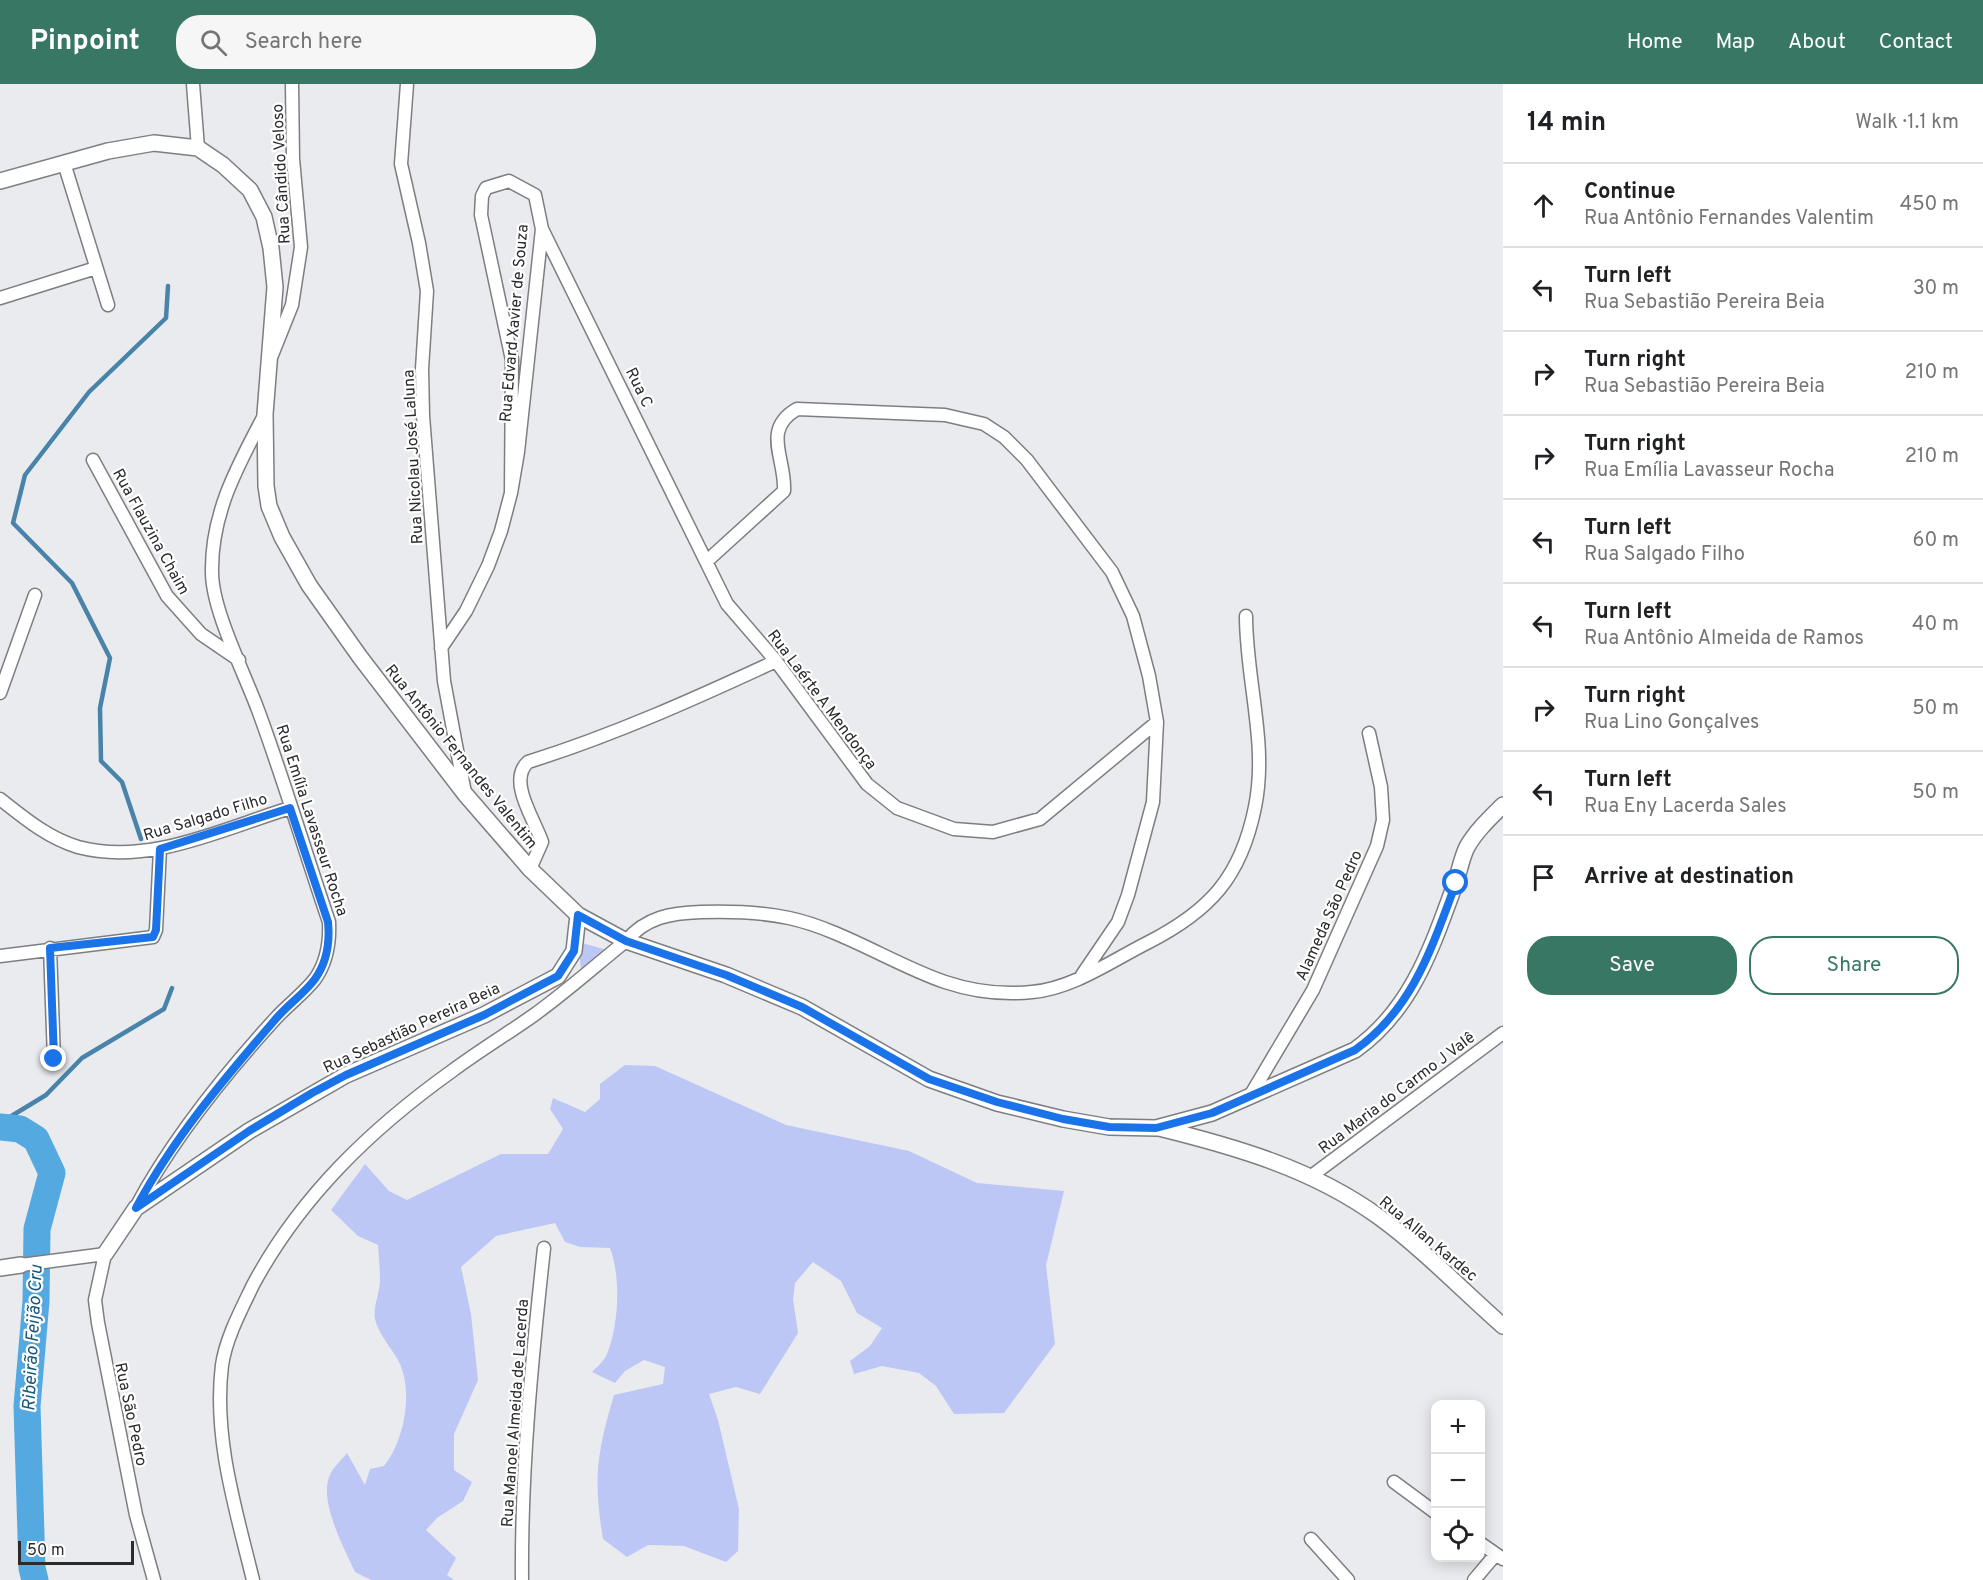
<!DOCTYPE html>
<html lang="en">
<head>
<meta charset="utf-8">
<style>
	:root { --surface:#fff; --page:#f6f6f6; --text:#202124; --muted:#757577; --line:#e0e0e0; --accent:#397765 }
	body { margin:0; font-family:Overpass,sans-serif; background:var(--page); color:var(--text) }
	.controls { position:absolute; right:18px; bottom:18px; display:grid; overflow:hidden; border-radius:12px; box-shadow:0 3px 15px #0003 }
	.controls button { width:54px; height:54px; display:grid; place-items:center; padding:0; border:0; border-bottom:2px solid var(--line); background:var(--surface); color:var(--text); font:30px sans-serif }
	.scale { position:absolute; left:18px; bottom:15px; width:116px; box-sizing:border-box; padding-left:6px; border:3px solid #2b2b2d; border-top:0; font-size:16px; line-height:21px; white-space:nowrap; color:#2b2b2d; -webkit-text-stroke:4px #fff; paint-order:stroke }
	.stop { position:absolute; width:18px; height:18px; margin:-14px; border:4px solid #1a73e8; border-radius:50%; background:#fff }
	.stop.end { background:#1a73e8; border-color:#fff; box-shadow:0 2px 6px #0008 }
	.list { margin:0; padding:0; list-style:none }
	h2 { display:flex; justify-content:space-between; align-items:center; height:78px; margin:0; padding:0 24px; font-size:26px }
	h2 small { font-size:20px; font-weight:400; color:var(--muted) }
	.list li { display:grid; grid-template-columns:39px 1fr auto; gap:18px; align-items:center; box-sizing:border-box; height:84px; padding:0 24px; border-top:2px solid var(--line) }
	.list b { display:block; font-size:22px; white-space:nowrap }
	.list p { margin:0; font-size:20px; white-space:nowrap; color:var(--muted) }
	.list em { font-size:20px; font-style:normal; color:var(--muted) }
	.actions { display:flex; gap:12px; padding:18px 24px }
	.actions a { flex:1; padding:14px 0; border:2px solid var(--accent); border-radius:24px; text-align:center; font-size:21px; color:var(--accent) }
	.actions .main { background:var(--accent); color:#fff }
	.icon { flex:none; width:33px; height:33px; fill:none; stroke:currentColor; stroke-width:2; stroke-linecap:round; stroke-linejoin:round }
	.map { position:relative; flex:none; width:1503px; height:1496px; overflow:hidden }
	header { display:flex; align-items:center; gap:36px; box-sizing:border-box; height:84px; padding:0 30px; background:var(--accent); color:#fff }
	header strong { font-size:28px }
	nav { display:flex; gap:33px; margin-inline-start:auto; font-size:21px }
	.search { width:420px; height:54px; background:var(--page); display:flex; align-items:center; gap:15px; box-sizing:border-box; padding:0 21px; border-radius:24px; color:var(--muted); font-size:22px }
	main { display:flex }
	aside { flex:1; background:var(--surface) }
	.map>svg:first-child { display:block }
	.green { fill:#bcc7f5 }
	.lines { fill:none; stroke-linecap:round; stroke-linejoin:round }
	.stream { stroke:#4883aa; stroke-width:4.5 }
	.river { stroke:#54a9e0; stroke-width:27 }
	.minor-casing { stroke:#7d7e81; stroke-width:15 }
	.tertiary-casing { stroke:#7d7e81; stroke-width:18 }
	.minor { stroke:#fff; stroke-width:12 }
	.tertiary { stroke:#fff; stroke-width:15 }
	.route { stroke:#1a73e8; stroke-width:8 }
	.labels { text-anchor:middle; stroke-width:4.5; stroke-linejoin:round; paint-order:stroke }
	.street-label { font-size:16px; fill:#2b2b2d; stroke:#fff }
	.water-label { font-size:18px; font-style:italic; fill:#16567b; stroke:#fff }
</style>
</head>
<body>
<header>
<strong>Pinpoint</strong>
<div class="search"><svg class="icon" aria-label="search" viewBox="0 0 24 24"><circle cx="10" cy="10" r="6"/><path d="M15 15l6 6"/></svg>Search here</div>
<nav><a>Home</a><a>Map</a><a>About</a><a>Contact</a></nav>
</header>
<main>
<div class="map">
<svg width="1503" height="1496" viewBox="0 0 1503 1496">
	<rect width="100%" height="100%" fill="#eaebef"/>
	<!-- green -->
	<path class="green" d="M579 858 607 866 581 888Z
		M625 981 655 982 786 1041 909 1067 977 1099 1064 1107 1046 1181 1055 1260 1004 1329 954 1330 936 1302 919 1289 882 1282 854 1290 850 1277 870 1262 882 1244 857 1229 841 1197 813 1178 795 1199 793 1215 798 1249 760 1310 736 1303 709 1310 718 1336 739 1425 738 1467 726 1478 684 1462 648 1461 627 1473 603 1455C593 1395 597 1369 614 1311L663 1300 665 1283 644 1276 625 1287 615 1299 592 1288C597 1283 604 1277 607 1270 619 1240 621 1194 610 1164L580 1163 565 1158 555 1139 496 1152 461 1183 471 1230 478 1296 454 1350V1386L472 1398 463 1417 437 1434 426 1446 456 1474 447 1491 454 1496H371L355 1488C344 1464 318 1416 330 1391 333 1383 342 1376 347 1369L365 1401 370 1385 384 1382C404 1357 413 1310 400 1280 393 1265 379 1252 375 1235 373 1224 379 1210 380 1198 380 1186 379 1173 378 1161L358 1152 331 1126 365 1080 389 1107 407 1116 501 1070H548L563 1045 550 1025 553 1014 585 1028 600 1015V1000Z"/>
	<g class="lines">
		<!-- stream -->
		<path class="stream" d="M141 755 122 698 101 677 100 624 110 574 72 499 13 439 25 391 89 308 166 234 168 202
			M0 1039 46 1011 82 974 164 925 172 904"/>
		<!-- river -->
		<path class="river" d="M0 1043 20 1045 36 1055 52 1089 37 1145 36 1217 27 1322 32 1484 35 1496"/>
		<defs>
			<path id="minor" d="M193 0 198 64
				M407 0 401 80 419 159 427 207 422 285 423 332 444 597 465 709
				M64 79 108 221
				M542 145 727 520 776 577 867 700 897 724 954 745 993 748 1040 735 1157 638
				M0 214 96 184
				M272 271 292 221 301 163 293 75 292 0
				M93 376 167 512 201 550 239 576
				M707 477 784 407C786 374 761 346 797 325L945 331 984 340 1004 353 1027 376 1112 488 1133 532 1149 592 1157 638 1153 718 1128 811 1118 838 1082 891
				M441 564 466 527 488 482 501 447 511 409 518 368 542 145 535 111 509 97 486 104 482 112 481 131 512 276 511 409
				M0 609 35 511
				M0 715C24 734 48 754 78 763 149 782 222 745 290 724
				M530 785 542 758C535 736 507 697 528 678 614 651 694 615 776 577
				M50 864 54 975
				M0 872 153 853 156 846 160 765
				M1250 1012 1313 906 1377 762 1383 736 1381 703 1369 649
				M1310 1093 1503 949
				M136 1123C173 1054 223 992 276 934 288 921 304 909 315 895 327 878 330 858 329 838 305 768 284 696 258 626 244 588 212 526 212 488 211 429 238 381 265 330
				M21 1181 105 1170 95 1216 98 1239 136 1431 154 1496
				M1394 1398 1436 1429
				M1311 1455 1348 1496
				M1480 1459 1503 1475
				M253 1496C236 1426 213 1354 222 1281 226 1254 241 1226 253 1201 300 1113 371 1045 452 987 479 967 507 950 534 931 566 908 596 881 626 857 646 833 671 829 701 828 731 827 760 828 789 834 841 845 895 881 945 898 972 907 1004 911 1032 908 1072 905 1113 876 1147 859 1210 827 1241 793 1255 723 1268 660 1246 596 1246 532
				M522 1496C521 1385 532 1274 544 1164
				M1474 1496 1496 1470"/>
			<path id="tertiary" d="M0 97 108 67 154 59 198 64 223 81 250 106 264 133 271 164 275 203 265 330 266 402 269 422 282 453 309 501 360 573 465 710 530 785 578 831 626 857 726 891 802 923 929 995 997 1019 1063 1035 1109 1043 1156 1044 1212 1029 1355 966C1411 926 1431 866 1454 803 1459 790 1461 775 1467 763 1476 747 1490 734 1503 721
				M1159 1044C1236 1063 1313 1085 1379 1133 1423 1165 1462 1206 1503 1242
				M105 1170 136 1124 249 1047 346 991 484 931 558 892 574 867 578 831
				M0 1184 21 1181"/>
		</defs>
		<!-- minor casing -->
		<use href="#minor" class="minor-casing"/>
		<!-- tertiary casing -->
		<use href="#tertiary" class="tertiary-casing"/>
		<!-- minor -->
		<use href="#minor" class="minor"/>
		<!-- tertiary -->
		<use href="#tertiary" class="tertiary"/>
	</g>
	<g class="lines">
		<!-- route -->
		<path class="route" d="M54 975 50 864 153 853 156 846 160 765 290 724 328 838C330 858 327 878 315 895 304 910 286 922 274 937 223 996 173 1055 136 1124L249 1047 312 1009 346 991 484 931 558 892 574 867 578 831 626 857 726 891 802 923 929 995 997 1018 1063 1035 1109 1043 1156 1044 1212 1029 1355 966C1413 925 1432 863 1456 799"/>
	</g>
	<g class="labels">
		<!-- street labels -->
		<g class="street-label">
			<text transform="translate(280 90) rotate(-93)" y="6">Rua Cândido Veloso</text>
			<text transform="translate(513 239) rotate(-85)" y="6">Rua Edvard Xavier de Souza</text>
			<text transform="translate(640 303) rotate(64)" y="6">Rua C</text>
			<text transform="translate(412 373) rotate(-93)" y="6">Rua Nicolau José Laluna</text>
			<text transform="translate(152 447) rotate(61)" y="6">Rua Flauzina Chaim</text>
			<text transform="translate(823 615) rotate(53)" y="6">Rua Laérte A Mendonça</text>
			<text transform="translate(462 672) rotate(51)" y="6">Rua Antônio Fernandes Valentim</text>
			<text transform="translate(205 732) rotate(-17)" y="6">Rua Salgado Filho</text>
			<text transform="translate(313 736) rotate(72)" y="6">Rua Emília Lavasseur Rocha</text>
			<text transform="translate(1328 831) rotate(-66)" y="6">Alameda São Pedro</text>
			<text transform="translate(411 943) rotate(-25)" y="6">Rua Sebastião Pereira Beia</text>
			<text transform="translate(1396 1008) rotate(-37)" y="6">Rua Maria do Carmo J Valê</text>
			<text transform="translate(1429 1154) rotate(40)" y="6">Rua Allan Kardec</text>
			<text transform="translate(514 1329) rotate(-86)" y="6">Rua Manoel Almeida de Lacerda</text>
			<text transform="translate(132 1330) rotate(78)" y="6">Rua São Pedro</text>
		</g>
		<!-- water labels -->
		<g class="water-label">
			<text transform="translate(32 1254) rotate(-87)" y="6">Ribeirão Feijão Cru</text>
		</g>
	</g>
</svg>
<div class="controls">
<button>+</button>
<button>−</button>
<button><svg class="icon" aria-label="locate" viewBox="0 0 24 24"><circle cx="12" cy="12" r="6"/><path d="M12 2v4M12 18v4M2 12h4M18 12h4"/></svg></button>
</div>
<div class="scale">50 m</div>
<div class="stop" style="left:1456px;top:799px"></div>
<div class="stop end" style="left:54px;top:975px"></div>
</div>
<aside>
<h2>14 min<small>Walk · 1.1 km</small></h2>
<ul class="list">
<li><svg class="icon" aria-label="ahead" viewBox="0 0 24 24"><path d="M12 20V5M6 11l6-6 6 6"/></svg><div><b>Continue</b><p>Rua Antônio Fernandes Valentim</p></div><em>450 m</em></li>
<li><svg class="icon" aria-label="left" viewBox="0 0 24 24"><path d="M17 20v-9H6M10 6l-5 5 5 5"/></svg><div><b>Turn left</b><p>Rua Sebastião Pereira Beia</p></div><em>30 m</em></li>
<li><svg class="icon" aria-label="right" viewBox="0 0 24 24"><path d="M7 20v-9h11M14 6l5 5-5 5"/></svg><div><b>Turn right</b><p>Rua Sebastião Pereira Beia</p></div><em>210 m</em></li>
<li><svg class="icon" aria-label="right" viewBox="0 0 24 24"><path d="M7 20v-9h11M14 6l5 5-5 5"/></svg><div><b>Turn right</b><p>Rua Emília Lavasseur Rocha</p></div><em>210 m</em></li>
<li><svg class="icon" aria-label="left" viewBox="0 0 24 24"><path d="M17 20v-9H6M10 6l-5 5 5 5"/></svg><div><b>Turn left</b><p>Rua Salgado Filho</p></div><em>60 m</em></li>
<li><svg class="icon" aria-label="left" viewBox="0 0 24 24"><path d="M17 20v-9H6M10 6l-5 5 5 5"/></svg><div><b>Turn left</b><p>Rua Antônio Almeida de Ramos</p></div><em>40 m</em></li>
<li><svg class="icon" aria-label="right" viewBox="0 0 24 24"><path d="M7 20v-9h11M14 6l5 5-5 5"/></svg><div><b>Turn right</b><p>Rua Lino Gonçalves</p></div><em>50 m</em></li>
<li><svg class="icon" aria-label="left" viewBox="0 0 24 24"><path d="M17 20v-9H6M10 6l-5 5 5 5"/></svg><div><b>Turn left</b><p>Rua Eny Lacerda Sales</p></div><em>50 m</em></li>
<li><svg class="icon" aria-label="arrive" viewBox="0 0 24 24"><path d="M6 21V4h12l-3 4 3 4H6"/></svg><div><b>Arrive at destination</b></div></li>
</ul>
<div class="actions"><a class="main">Save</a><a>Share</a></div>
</aside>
</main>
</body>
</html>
